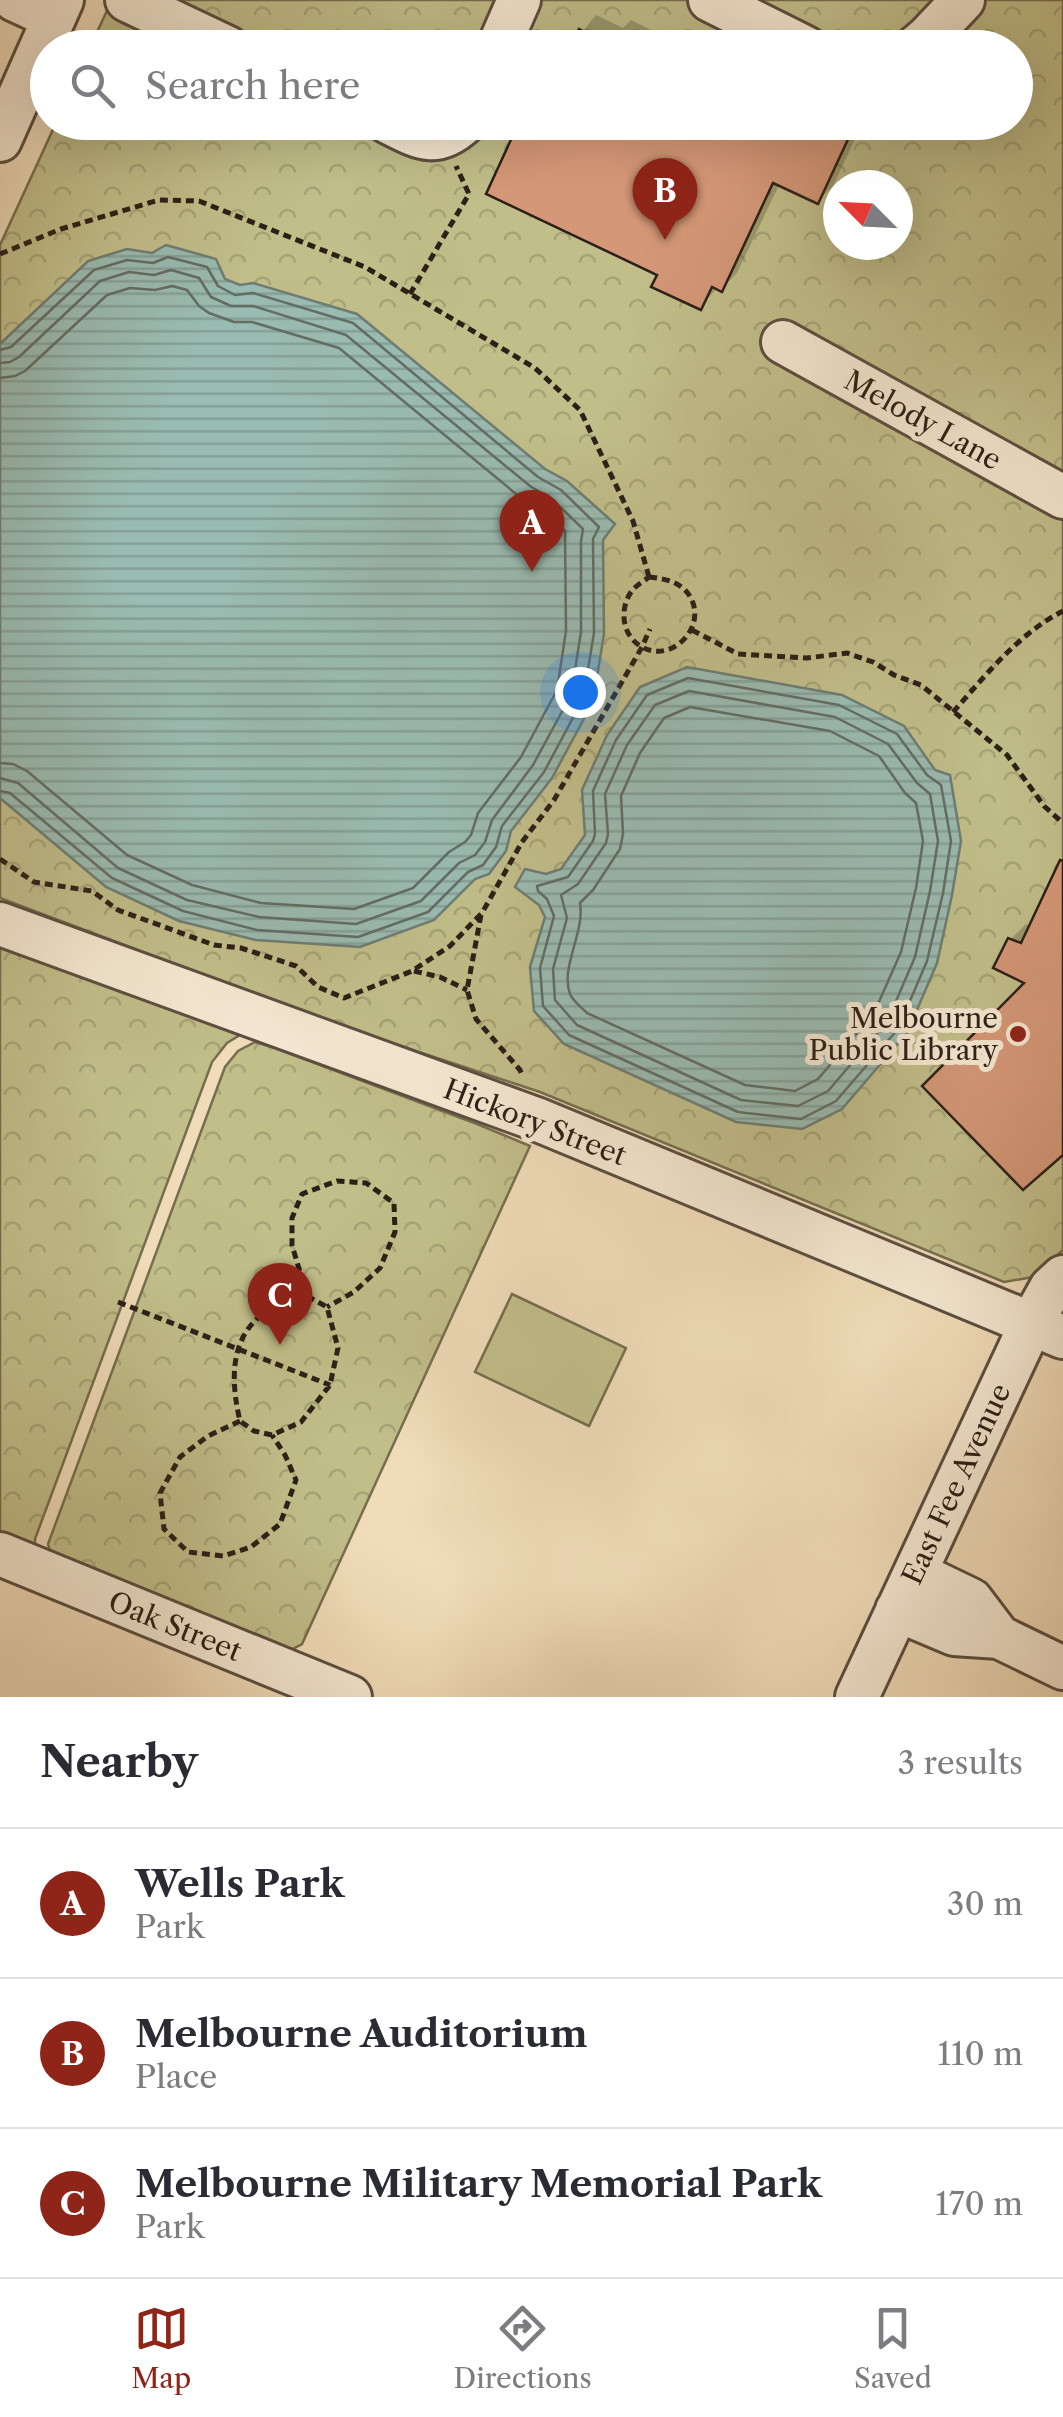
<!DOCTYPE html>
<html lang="en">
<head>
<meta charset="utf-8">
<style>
	:root { --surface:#fff; --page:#f7f7f7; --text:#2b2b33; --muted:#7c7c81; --line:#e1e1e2; --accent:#8f2418 }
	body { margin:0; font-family:"Libre Caslon Text",serif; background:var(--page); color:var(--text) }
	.compass { position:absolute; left:823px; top:170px; width:90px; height:90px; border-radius:50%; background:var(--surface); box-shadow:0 10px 40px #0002; rotate:294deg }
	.you { position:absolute; left:580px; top:692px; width:35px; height:35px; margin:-25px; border:8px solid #fff; border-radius:50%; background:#1a73e8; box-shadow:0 0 0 15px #1a73e833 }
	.badge { display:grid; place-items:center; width:65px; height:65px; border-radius:50%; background:var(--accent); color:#fff; font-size:32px; font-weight:700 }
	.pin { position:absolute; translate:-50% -82px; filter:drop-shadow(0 2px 5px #0008) }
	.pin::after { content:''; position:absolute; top:52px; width:35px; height:30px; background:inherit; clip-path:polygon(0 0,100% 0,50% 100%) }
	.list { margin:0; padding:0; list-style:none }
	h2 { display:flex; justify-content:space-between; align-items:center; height:130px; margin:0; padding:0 40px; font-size:42px }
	h2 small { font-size:32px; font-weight:400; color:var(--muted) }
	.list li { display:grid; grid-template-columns:65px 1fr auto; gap:30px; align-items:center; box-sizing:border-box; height:150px; padding:0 40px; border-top:2px solid var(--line) }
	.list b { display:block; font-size:38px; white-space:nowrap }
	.list p { margin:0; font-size:32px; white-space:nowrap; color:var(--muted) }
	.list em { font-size:32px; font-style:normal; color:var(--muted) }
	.icon { flex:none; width:55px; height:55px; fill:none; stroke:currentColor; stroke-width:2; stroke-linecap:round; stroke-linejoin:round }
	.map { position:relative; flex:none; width:1063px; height:1697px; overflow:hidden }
	.search { position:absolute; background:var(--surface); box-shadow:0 10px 40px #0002; left:30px; right:30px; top:30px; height:110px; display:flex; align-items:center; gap:25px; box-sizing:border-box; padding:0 35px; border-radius:55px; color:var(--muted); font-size:38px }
	.sheet { height:580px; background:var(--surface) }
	nav { display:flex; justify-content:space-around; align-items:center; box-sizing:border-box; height:140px; border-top:2px solid var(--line); background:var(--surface); font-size:28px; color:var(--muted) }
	nav a { display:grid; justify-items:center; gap:5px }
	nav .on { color:var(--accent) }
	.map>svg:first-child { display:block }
	.park { fill:url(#park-crowns); stroke:#766e50; stroke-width:2.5; fill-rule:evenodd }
	.pitch { fill:#c1be8a; stroke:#766e50; stroke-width:2.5 }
	.water { fill:url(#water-rules); stroke:#6e7d73; stroke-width:2.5 }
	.shadow { fill:#0003 }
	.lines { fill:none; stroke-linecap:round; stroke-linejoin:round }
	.shore { stroke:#626d64; stroke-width:2.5 }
	.building { fill:#d49777; stroke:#2b1f17; stroke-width:2.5 }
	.minor-casing { stroke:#5c4e40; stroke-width:48 }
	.path { stroke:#2b1f17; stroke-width:5; stroke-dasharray:8 5; stroke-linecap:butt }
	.minor { stroke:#f5e8d2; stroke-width:42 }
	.poi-dot { fill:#8f2418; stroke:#f5e8d2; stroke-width:4 }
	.labels { text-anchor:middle; stroke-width:10; stroke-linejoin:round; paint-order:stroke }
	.street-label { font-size:28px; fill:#2b1f17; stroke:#f5e8d2 }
	.poi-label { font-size:28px; fill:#2b1f17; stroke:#f5e8d2; text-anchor:end }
</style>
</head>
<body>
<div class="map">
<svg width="1063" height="1697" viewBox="0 0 1063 1697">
	<defs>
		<pattern id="park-crowns" width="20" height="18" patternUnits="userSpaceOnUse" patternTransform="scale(2.5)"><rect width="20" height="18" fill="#c1be8a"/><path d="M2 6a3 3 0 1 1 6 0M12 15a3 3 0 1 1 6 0" fill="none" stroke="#a6a376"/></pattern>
		<pattern id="water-rules" width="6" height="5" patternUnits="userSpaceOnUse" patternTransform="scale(2.5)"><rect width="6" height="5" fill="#9abbb1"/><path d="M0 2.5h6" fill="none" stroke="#85a098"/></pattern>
	</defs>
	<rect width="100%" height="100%" fill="#f0dcb9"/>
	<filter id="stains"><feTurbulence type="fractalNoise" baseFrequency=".002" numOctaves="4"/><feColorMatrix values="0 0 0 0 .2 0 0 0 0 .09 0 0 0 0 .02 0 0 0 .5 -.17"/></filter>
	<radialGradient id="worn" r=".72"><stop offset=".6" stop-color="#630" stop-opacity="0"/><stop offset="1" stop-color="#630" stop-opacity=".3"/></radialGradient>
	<!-- park -->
	<path class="park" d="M112 0H1063V1250L1033 1277 1004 1282 540 1092 337 1025 0 898V245L56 123 1016 122V48L90 47ZM838 185H898V245H838Z
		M0 940 248 1030 227 1043 212 1062 35 1539V1546L0 1538Z
		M255 1042 275 1048 477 1124 530 1146 302 1644 285 1653 52 1558 48 1544 225 1067 238 1051Z"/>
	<!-- pitch -->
	<path class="pitch" d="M512 1294 626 1348 589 1426 475 1372Z"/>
	<!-- water -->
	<path class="water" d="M166 245 216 259 225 279 240 285 253 283 357 314 545 469 567 481 615 524 603 540 604 634 593 702 552 778 511 831 506 851 489 874 475 879 434 920 360 947 256 940 179 921 106 887 0 798V344L88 261 127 249 152 253Z
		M687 667 842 695 904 726 935 770 950 775 961 841 952 895 937 963 907 1033 842 1109 802 1129 736 1122 564 1044 534 1011 530 967 545 917 539 905 515 887 525 869 546 874 561 869 585 835 582 790 607 735 640 687Z"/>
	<!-- shadow -->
	<path class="shadow" d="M596 15 623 28 631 20 688 48H558L572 34 578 37Z
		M522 122H863L833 186 817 201 780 183 737 273 721 289 718 287 700 307 660 274Z
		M1063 860V1151L1028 982 1010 940 1026 924 1031 926Z"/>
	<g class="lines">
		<!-- shore -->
		<path class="shore" d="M0 350 11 347 94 270 127 260 153 263 168 257 207 267 218 286 235 295 253 293 353 323 538 477 561 490 599 527 593 539 594 633 583 699 544 772 502 826 496 847 483 865 468 872 428 912 358 937 257 930 183 911 112 878 10 793 0 791
			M0 363 10 362 19 357 100 281 129 272 154 275 171 270 199 278 211 297 231 306H253L346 335 530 486 553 500 583 529 581 541V632L571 695 533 765 492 820 485 842 475 855 459 863 421 901 356 924 259 917 187 900 118 868 18 783 0 778
			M0 378 15 376 25 371 107 295 130 288 155 290 172 286 187 290 199 306 209 313 234 322H252L339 348 521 498 545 512 565 531 566 631 557 690 521 757 478 813 471 835 465 842 449 852 413 888 354 909 261 903 192 885 127 855 27 771 13 764 0 763
			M688 678 839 705 897 734 927 775 941 785 951 841 943 893 927 961 898 1029 836 1101 801 1119 738 1112 569 1035 543 1006 540 968 554 916 547 899 538 891 537 886 568 877 593 841 595 834 593 791 616 740 647 695Z
			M689 691 835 717 888 744 917 783 930 794 938 841 930 891 915 957 887 1022 828 1091 798 1106 741 1100 577 1025 555 1000 553 969 567 918 561 895 578 884 606 843 608 834 605 794 627 745 655 705Z
			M690 707 830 731 879 756 905 793 916 803 923 841 916 888 901 952 874 1013 818 1079 795 1091 745 1085 587 1013C582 1008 573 1001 570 994 560 967 585 933 580 903L593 890 620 849 623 834 621 796 640 753 664 718Z"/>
	</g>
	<!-- building -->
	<path class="building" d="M579 29 609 44 613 34 641 48H570Z
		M519 122H856L818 204 773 183 722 292 712 287 701 310 651 287 657 275 486 194Z
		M1060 860 1063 861V1155L1023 1190 922 1086 1024 983 993 968 1008 938 1021 943Z"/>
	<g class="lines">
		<defs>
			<path id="minor" d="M15 0 54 18
				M127 0 228 48
				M710 0 806 48
				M498 48 519 0
				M915 48 928 37 963 0
				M388 122C420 138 436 149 465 122
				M0 140 62 0
				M783 342 1063 497
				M0 924 536 1119 1063 1337
				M0 1554 350 1697
				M897 1610 954 1634 999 1637 971 1600 915 1573
				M999 1637 1063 1668
				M857 1697 1031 1324 1051 1288 1063 1277"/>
		</defs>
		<!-- minor casing -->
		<use href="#minor" class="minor-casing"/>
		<!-- path -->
		<path class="path" d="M0 254 61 229 159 200 199 201 365 267 535 368 580 410 633 521 649 577
			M410 294 469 194 456 166
			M649 577C668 579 686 583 693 603 703 631 670 663 642 647 622 636 619 610 631 592 635 586 643 582 649 577Z
			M692 630 738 654 807 658 847 653 873 662 894 675 921 685 1007 755 1044 806 1063 823
			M953 712C986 675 1018 634 1063 611
			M0 859 34 882 92 891 118 910 214 945 241 948 296 966 318 987 344 998 412 971 450 946 482 913 522 842 554 800 642 647 650 629
			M481 915 467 990 476 1019 520 1070 522 1075
			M414 971 440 977 467 990
			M307 1296 327 1307 338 1348 330 1385 301 1422 272 1435 254 1431 240 1421C225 1358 237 1310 307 1296Z
			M307 1296 292 1245V1218L302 1194 337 1181 366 1183 394 1203 395 1232 380 1268 354 1292 327 1307
			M118 1302 330 1385
			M240 1421 208 1436 180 1457 160 1493 164 1529 188 1552 223 1556 251 1547 280 1524 296 1480 285 1455 272 1435"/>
		<!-- minor -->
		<use href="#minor" class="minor"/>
	</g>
	<!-- markers -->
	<circle class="poi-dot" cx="1018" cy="1034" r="10"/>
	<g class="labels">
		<!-- street labels -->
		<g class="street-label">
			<text transform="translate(923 420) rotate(29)" y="10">Melody Lane</text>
			<text transform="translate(535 1122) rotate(21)" y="10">Hickory Street</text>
			<text transform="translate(956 1484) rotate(-65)" y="10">East Fee Avenue</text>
			<text transform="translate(175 1626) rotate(22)" y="10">Oak Street</text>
		</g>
		<!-- poi labels -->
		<g class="poi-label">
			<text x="998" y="1028">Melbourne<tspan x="998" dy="32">Public Library</tspan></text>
		</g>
	</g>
	<rect width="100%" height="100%" filter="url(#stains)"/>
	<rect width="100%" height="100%" fill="url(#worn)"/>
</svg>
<svg class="compass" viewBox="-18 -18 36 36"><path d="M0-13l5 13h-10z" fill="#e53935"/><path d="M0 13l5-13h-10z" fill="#7c7c81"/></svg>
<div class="you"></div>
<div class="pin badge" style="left:532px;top:572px">A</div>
<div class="pin badge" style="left:665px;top:240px">B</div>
<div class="pin badge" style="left:280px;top:1345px">C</div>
<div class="search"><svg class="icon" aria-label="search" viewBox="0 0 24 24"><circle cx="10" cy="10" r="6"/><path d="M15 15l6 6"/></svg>Search here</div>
</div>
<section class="sheet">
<h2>Nearby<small>3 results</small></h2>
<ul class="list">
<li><span class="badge">A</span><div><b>Wells Park</b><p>Park</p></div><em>30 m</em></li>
<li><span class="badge">B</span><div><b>Melbourne Auditorium</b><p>Place</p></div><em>110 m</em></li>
<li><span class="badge">C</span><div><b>Melbourne Military Memorial Park</b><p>Park</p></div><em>170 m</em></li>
</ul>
</section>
<nav>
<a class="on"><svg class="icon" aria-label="map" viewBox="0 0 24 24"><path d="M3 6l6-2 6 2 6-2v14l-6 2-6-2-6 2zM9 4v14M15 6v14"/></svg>Map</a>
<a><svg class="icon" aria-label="directions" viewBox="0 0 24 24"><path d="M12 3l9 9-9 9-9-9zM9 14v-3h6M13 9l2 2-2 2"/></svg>Directions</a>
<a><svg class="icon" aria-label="saved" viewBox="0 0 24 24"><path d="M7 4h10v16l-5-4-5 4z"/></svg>Saved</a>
</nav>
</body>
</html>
